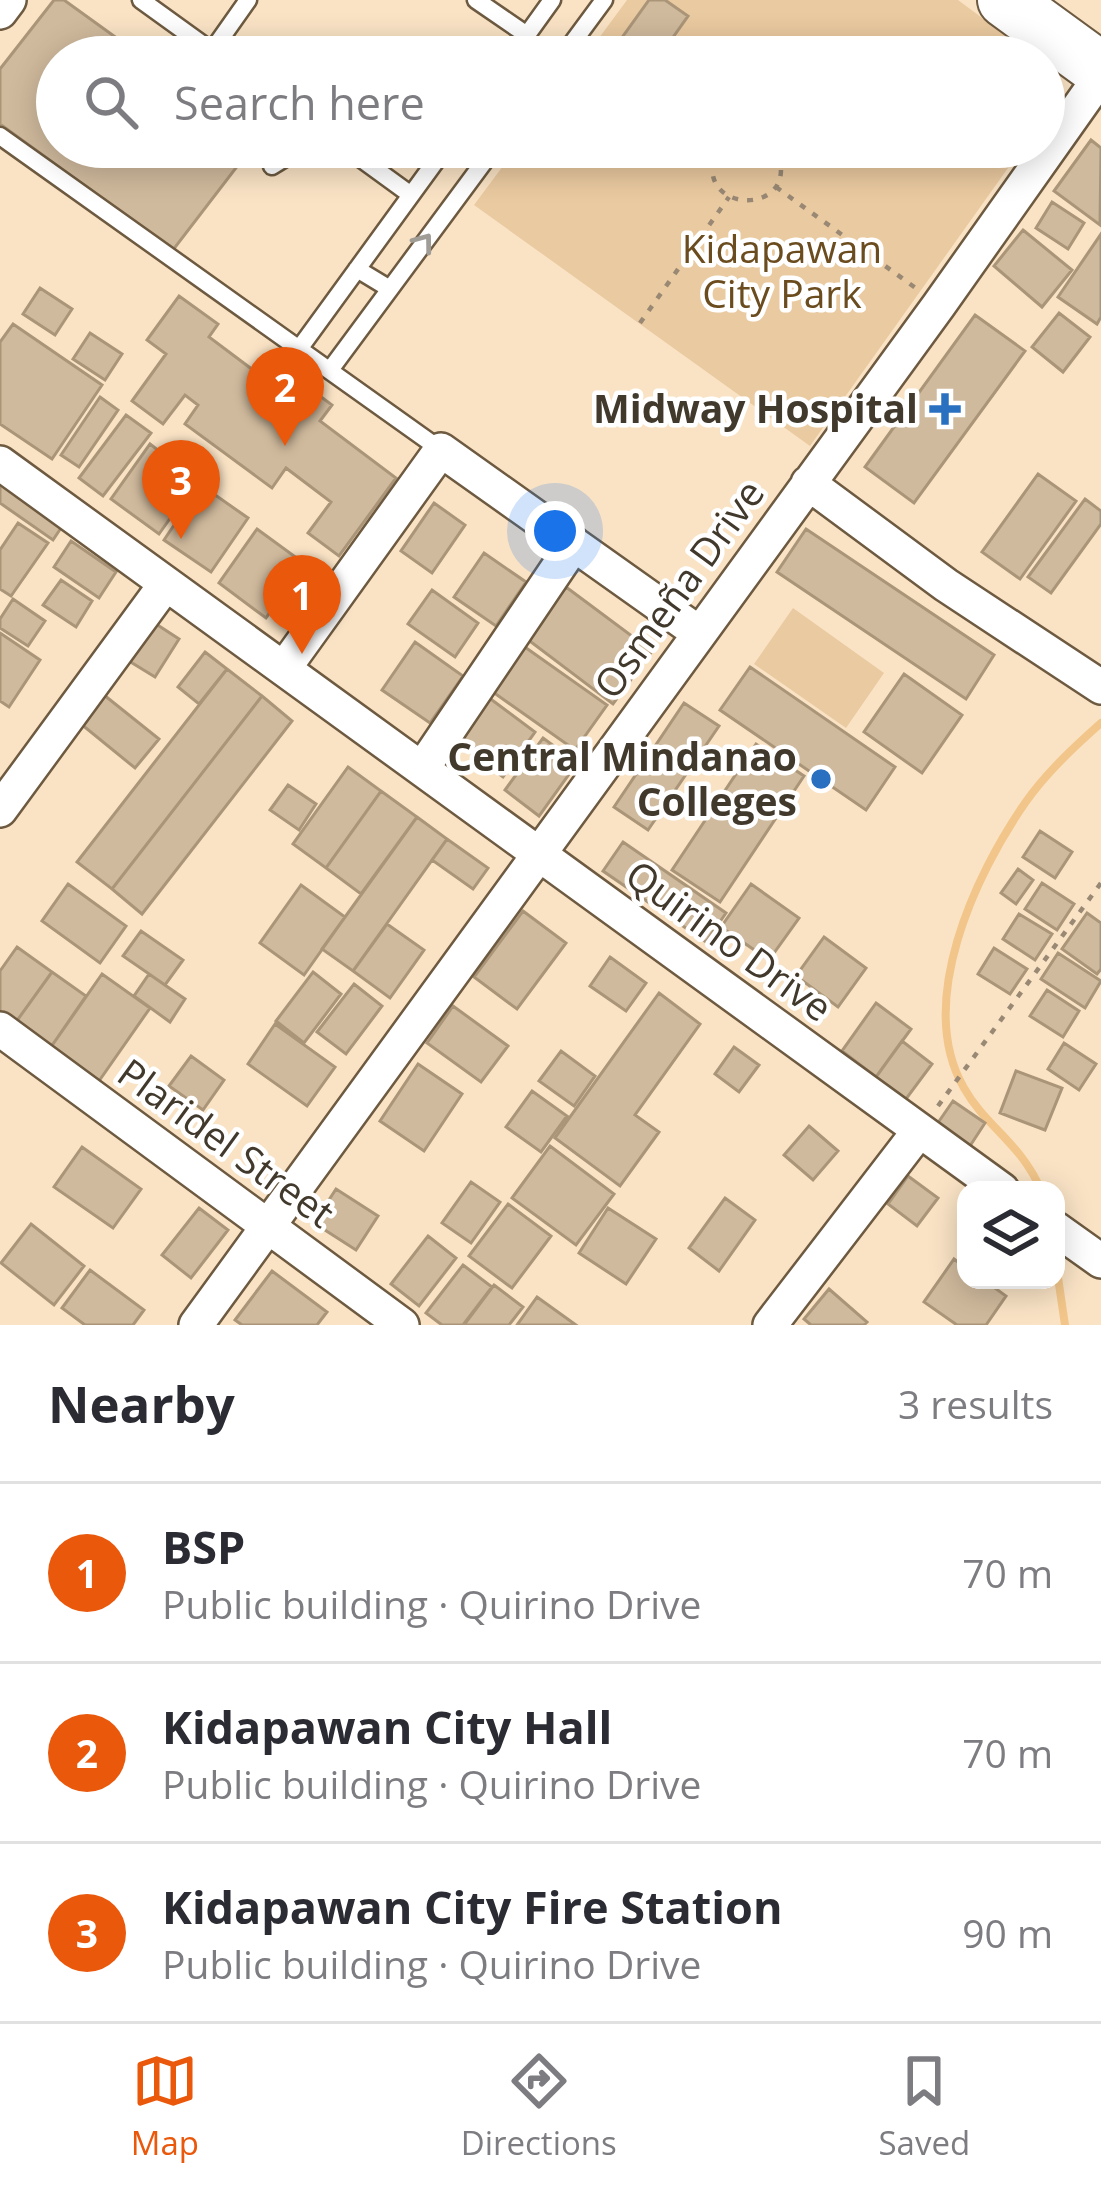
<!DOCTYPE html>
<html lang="en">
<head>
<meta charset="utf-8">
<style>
	:root { --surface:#fff; --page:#f2f2f3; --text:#2b2b33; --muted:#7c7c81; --line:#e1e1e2; --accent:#ea580c }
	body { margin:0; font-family:"Open Sans",sans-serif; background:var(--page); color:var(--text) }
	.controls { position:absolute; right:36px; bottom:36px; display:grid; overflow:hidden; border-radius:24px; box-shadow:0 6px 30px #0003 }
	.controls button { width:108px; height:108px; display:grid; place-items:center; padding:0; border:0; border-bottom:3px solid var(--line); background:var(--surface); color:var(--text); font:60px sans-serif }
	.you { position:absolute; left:555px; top:531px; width:42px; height:42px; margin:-30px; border:9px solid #fff; border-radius:50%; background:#1a73e8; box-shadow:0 0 0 18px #1a73e833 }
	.badge { display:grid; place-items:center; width:78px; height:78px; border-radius:50%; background:var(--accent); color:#fff; font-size:39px; font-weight:700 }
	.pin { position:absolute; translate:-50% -99px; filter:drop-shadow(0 3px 6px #0008) }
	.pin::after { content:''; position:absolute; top:63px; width:42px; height:36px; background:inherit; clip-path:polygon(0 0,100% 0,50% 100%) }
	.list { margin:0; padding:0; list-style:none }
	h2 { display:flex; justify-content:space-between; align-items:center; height:156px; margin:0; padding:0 48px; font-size:51px }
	h2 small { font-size:39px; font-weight:400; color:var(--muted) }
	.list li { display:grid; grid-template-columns:78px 1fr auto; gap:36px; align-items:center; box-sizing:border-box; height:180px; padding:0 48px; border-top:3px solid var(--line) }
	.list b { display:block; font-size:45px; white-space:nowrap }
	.list p { margin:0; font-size:39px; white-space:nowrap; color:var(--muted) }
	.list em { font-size:39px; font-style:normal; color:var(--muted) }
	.icon { flex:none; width:66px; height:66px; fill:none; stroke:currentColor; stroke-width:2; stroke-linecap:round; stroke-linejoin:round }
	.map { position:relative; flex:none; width:1101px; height:1325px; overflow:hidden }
	.search { position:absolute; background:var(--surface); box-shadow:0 6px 30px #0003; left:36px; right:36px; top:36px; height:132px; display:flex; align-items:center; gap:30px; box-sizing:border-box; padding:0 42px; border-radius:66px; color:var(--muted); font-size:45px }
	.sheet { height:696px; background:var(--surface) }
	nav { display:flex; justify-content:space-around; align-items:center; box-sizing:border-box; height:168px; border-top:3px solid var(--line); background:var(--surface); font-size:33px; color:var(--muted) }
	nav a { display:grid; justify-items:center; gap:6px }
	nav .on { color:var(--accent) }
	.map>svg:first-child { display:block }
	.green { fill:#eacaa0 }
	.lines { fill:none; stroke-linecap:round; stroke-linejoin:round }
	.stream { stroke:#f2c68a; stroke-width:8 }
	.building { fill:#d0ba9d; stroke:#aa9579; stroke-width:3 }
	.service-casing { stroke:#6d5a40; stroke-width:21 }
	.minor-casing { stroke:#6d5a40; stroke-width:38 }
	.trunk-casing { stroke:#6d5a40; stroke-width:58 }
	.path { stroke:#988874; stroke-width:4.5; stroke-dasharray:6 9; stroke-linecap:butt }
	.service { stroke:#fff; stroke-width:16 }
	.minor { stroke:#fff; stroke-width:33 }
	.trunk { stroke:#fff; stroke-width:54 }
	.oneway { stroke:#a09c96 }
	.poi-dot { fill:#2a70c1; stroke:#fff; stroke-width:4.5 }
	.labels { text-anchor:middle; stroke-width:9; stroke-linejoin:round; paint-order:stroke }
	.park-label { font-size:39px; fill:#6b4c1f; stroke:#fff }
	.poi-label { font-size:39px; font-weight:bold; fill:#42392d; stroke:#fff; text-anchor:end }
	.street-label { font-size:39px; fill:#42392d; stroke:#fff }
</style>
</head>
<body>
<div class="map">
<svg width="1101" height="1325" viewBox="0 0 1101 1325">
	<rect width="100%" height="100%" fill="#fae3c5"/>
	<!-- green -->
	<path class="green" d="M627 0H958L1035 57H585Z
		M517 147H1023L810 446 474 205Z
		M793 608 884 673 846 728 754 664Z"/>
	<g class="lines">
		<!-- stream -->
		<path class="stream" d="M1041 1190C1020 1142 986 1127 964 1088 915 1003 975 875 1025 803 1046 773 1074 747 1101 723
			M1056 1264 1065 1325"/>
	</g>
	<!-- building -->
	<path class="building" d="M54 0H64L143 57H57V147H252L173 250 0 124V69Z
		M649 0H665L688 16 659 57H632L616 46Z
		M1091 140 1101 148 1100 225 1054 191Z
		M1052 202 1084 223 1068 249 1036 228Z
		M1023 230 1072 270 1042 307 994 266Z
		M1101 234V317L1097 324 1058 297Z
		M40 288 72 309 55 335 23 314Z
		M179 296 218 324 209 337 269 382 280 366 332 405 320 421 396 478 339 556 308 533 331 502 286 468 272 488 185 424 198 405 185 395 163 424 132 401 166 354 147 340Z
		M1059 313 1090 337 1063 372 1032 347Z
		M975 315 1025 351 914 503 865 467Z
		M13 324 102 385 52 459 0 424V342Z
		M90 333 122 354 105 380 73 359Z
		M100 397 118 410 79 467 61 455Z
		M126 415 151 433 103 496 79 478Z
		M150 444 163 454 153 467 188 493 159 534 111 499Z
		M1038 474 1076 501 1020 579 982 552Z
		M0 480 63 525 53 540 0 503Z
		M201 485 248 518 211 572 164 540Z
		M1085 499 1101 511V524L1051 593 1028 577Z
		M434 503 465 525 432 573 401 551Z
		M18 523 48 543 11 596 0 589V550Z
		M257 529 305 564 266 618 219 583Z
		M806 529 994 655 966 699 777 572Z
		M71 541 116 572 99 598 54 567Z
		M484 553 526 582 496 626 454 597Z
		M61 580 92 601 76 627 43 605Z
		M566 587 652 651 613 704 527 639Z
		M432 590 478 623 455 657 408 624Z
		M13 599 45 621 28 646 0 628V619Z
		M153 622 179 639 155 677 129 661Z
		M0 633 40 660 9 707 0 701Z
		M415 642 463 676 430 723 382 690Z
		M522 645 607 705 575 750 490 690Z
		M205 652 227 669 199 704 178 687Z
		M750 667 895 767 866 810 720 710Z
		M227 669 262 696 112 889 77 862Z
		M904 674 962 715 922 773 864 732Z
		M104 695 159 739 135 768 81 724Z
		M262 696 292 721 142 914 112 889Z
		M488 697 535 732 503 777 455 741Z
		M684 703 719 726 648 830 614 807Z
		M543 738 577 763 539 816 505 790Z
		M756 744 804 776 720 902 672 870Z
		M348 767 381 791 326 868 293 844Z
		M288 785 316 804 299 830 270 810Z
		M381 791 417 817 361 894 326 868Z
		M417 817 447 839 353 971 322 949Z
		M1040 831 1072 852 1055 878 1023 857Z
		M447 839 488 868 473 889 432 860Z
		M623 842 726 913 706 942 603 871Z
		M1018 869 1033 880 1016 904 1001 893Z
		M1042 883 1074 904 1057 930 1025 909Z
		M68 884 126 926 100 963 42 921Z
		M751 884 799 918 769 960 721 927Z
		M301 885 345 917 304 975 260 943Z
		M523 911 566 943 517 1009 474 977Z
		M1087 913 1101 923V969L1097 974 1062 949Z
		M1019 914 1052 934 1035 960 1003 939Z
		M387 924 424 950 390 998 353 971Z
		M141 931 183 960 165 985 123 956Z
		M824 937 866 968 838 1007 796 976Z
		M17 947 52 972 16 1022 0 1011V971Z
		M994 948 1027 969 1010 994 978 974Z
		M1058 953 1101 981 1085 1008 1041 979Z
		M610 957 646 983 626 1011 590 986Z
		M52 972 86 996 51 1047 16 1022Z
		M313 972 341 994 304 1043 276 1021Z
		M102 974 150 1008 99 1081 51 1047Z
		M149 974 185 999 170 1022 134 996Z
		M354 984 382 1006 346 1054 317 1032Z
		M1047 990 1079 1011 1063 1037 1030 1016Z
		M659 993 700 1024 635 1115 659 1132 620 1186 555 1138Z
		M876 1003 911 1029 876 1077 842 1051Z
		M453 1006 508 1046 481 1082 427 1043Z
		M275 1024 335 1067 307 1106 248 1064Z
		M902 1041 932 1064 906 1099 876 1077Z
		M1064 1043 1096 1064 1079 1090 1048 1069Z
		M734 1047 759 1065 739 1092 715 1074Z
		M561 1051 595 1076 574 1106 539 1081Z
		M191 1056 224 1080 203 1110 169 1086Z
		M418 1064 462 1094 424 1151 380 1121Z
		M1016 1071 1062 1088 1045 1130 1000 1113Z
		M532 1091 567 1116 541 1152 506 1127Z
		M953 1101 985 1123 968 1149 935 1127Z
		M809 1126 838 1151 813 1180 784 1155Z
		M550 1146 614 1194 576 1245 512 1198Z
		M82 1147 141 1189 113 1228 54 1187Z
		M908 1176 938 1198 917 1226 888 1204Z
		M471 1182 500 1202 471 1243 442 1223Z
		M336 1189 378 1216 356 1250 314 1223Z
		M725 1198 755 1220 719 1271 689 1248Z
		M508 1204 551 1236 512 1288 469 1256Z
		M199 1208 228 1230 191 1278 162 1255Z
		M608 1208 656 1239 626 1284 579 1253Z
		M31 1224 84 1266 54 1305 1 1263Z
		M428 1236 456 1258 419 1306 391 1284Z
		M954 1259 966 1268V1280H984L1006 1296 986 1325H957L924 1302Z
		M463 1265 492 1287 463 1325H442L426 1313Z
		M90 1270 144 1310 133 1325H85L62 1308Z
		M272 1271 327 1312 317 1325H242L235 1320Z
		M494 1285 523 1307 509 1325H464Z
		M829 1289 867 1322 864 1325H811L804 1319Z
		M537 1297 576 1325H517Z"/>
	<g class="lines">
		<defs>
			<path id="service" d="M141 0 220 57
				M476 0 527 35
				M212 51 248 0
				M511 57 552 0
				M562 57 604 0
				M0 136 441 450
				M345 147 411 195
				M272 166 303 147
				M357 269 390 289
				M299 349 446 147
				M330 370 495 147"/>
			<path id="minor" d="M0 12 9 0
				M0 463 1002 1190
				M808 483 946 585 1101 687
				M285 667 441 450 699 633
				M422 769 574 544
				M0 810 165 585
				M0 1029 402 1325
				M1056 1229 1101 1261
				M196 1325 939 305 1101 76
				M770 1325 919 1131"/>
			<path id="trunk" d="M1005 0 1101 70"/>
		</defs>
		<!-- service casing -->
		<use href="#service" class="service-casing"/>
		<!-- minor casing -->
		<use href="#minor" class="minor-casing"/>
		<!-- trunk casing -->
		<use href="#trunk" class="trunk-casing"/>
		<!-- path -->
		<path class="path" d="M825 57 835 42
			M718 147C685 217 809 219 775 147
			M776 187 917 289
			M640 323 729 197
			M938 1106 1101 883"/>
		<!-- service -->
		<use href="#service" class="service"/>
		<!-- minor -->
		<use href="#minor" class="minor"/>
		<!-- trunk -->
		<use href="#trunk" class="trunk"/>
	</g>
	<!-- one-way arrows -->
	<defs><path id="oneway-chevron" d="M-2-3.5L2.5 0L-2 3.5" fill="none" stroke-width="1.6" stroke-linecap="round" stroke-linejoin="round" transform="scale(3)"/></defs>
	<use class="oneway" href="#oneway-chevron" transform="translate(424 242) rotate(-53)"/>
	<!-- markers -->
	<g class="poi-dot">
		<path d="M939 391h12v12h12v12h-12v12h-12v-12h-12v-12h12z"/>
		<circle cx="821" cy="779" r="12"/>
	</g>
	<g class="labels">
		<!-- park labels -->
		<g class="park-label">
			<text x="782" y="263">Kidapawan<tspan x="782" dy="45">City Park</tspan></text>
		</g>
		<!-- poi labels -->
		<g class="poi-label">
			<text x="918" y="423">Midway Hospital</text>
			<text x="797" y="771">Central Mindanao<tspan x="797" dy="45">Colleges</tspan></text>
		</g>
		<!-- street labels -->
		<g class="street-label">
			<text transform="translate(679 589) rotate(-54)" y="14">Osmeña Drive</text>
			<text transform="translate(729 941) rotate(36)" y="14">Quirino Drive</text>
			<text transform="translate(226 1143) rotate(36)" y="14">Plaridel Street</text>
		</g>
	</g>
</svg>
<div class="controls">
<button><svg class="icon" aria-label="layers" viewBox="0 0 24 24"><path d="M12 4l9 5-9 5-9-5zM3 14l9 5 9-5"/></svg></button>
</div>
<div class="you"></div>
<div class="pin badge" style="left:302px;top:654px">1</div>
<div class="pin badge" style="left:285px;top:446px">2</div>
<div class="pin badge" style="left:181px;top:539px">3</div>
<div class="search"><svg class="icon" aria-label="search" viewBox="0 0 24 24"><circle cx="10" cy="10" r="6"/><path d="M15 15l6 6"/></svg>Search here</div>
</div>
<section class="sheet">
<h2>Nearby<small>3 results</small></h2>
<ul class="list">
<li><span class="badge">1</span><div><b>BSP</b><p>Public building · Quirino Drive</p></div><em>70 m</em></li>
<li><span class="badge">2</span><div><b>Kidapawan City Hall</b><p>Public building · Quirino Drive</p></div><em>70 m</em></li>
<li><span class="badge">3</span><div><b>Kidapawan City Fire Station</b><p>Public building · Quirino Drive</p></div><em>90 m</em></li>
</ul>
</section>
<nav>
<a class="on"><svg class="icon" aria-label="map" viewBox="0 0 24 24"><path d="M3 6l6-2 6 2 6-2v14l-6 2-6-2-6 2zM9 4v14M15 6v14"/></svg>Map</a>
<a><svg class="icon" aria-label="directions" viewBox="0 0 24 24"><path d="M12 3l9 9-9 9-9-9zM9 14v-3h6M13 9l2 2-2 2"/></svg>Directions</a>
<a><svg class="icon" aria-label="saved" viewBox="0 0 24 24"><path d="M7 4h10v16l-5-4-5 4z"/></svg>Saved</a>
</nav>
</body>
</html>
